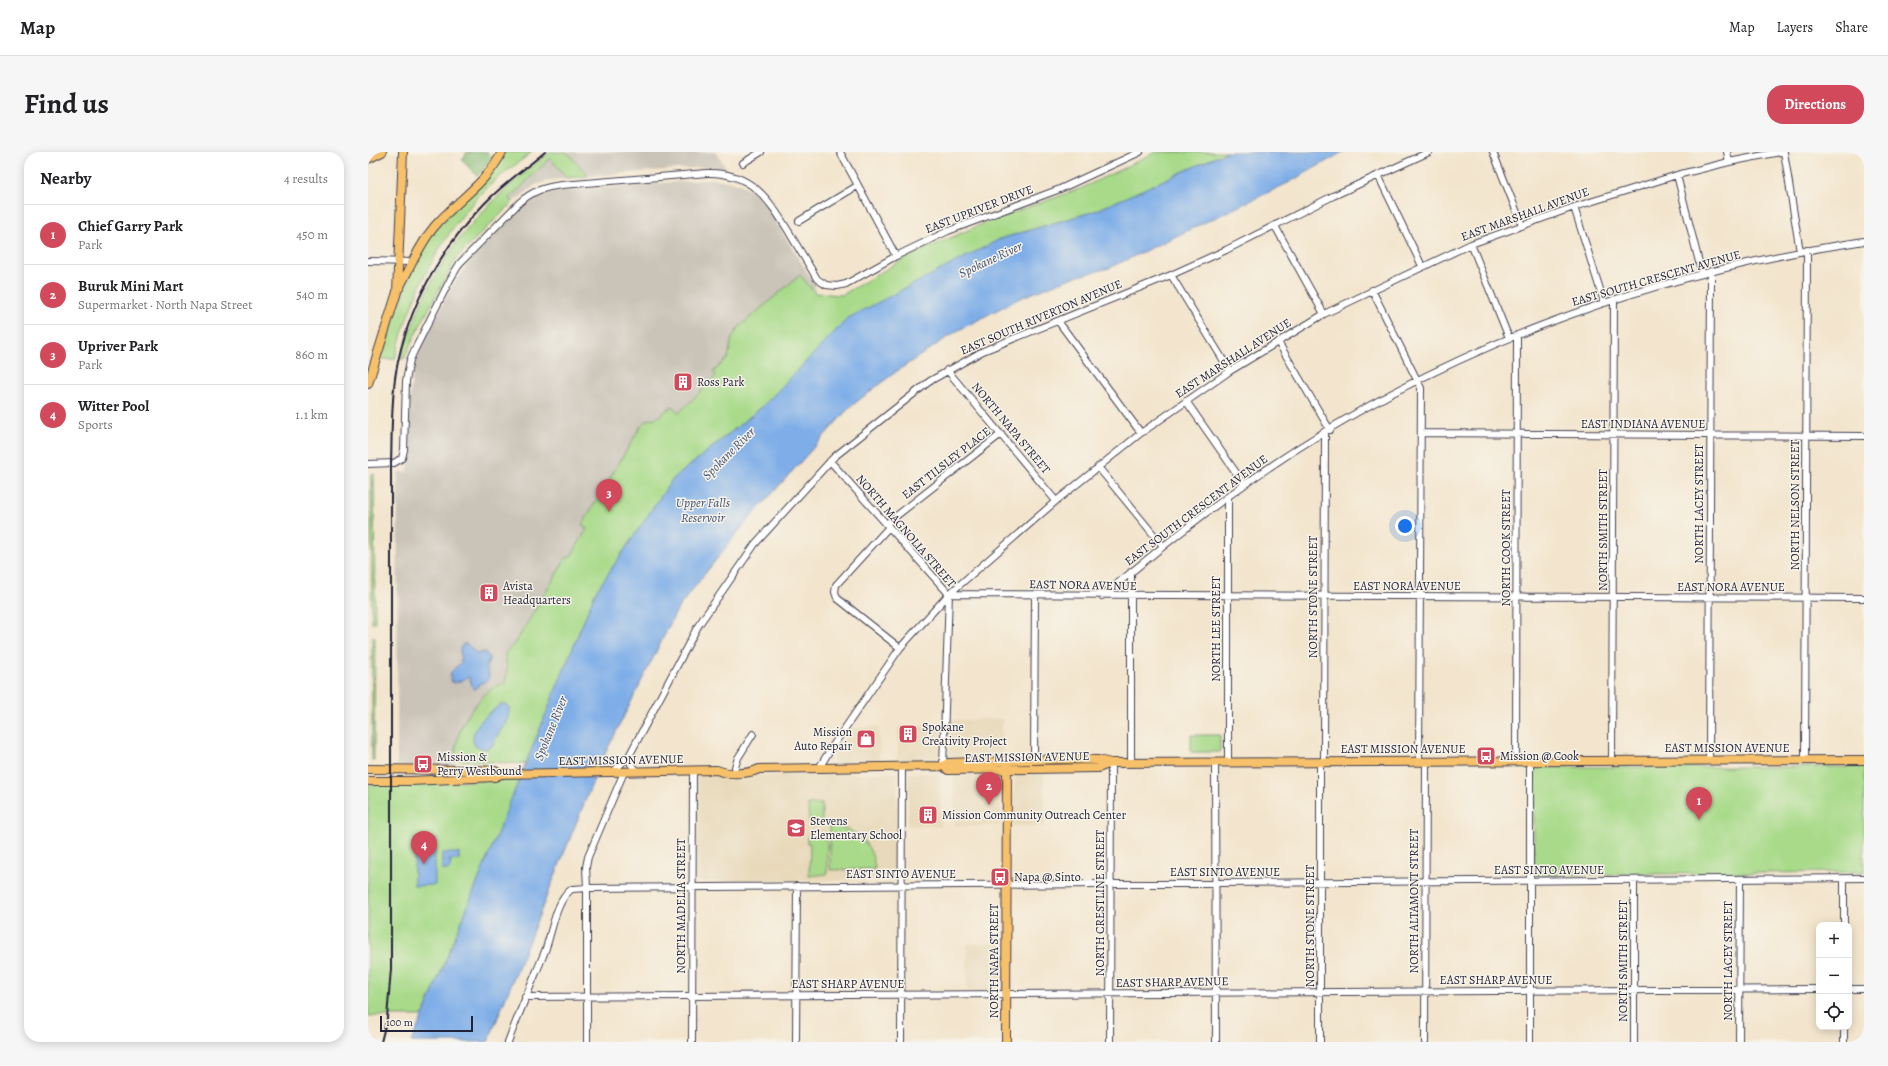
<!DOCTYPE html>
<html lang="en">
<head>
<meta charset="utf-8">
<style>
	:root { --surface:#fff; --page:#f6f6f6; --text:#202124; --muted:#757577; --line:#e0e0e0; --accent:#d1495b }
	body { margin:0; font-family:Alegreya,serif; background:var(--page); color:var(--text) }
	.controls { position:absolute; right:12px; bottom:12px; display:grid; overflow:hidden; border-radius:8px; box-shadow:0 2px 10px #0003 }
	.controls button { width:36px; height:36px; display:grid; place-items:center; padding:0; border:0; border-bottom:1px solid var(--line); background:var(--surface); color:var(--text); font:20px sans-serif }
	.scale { position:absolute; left:12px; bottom:10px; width:93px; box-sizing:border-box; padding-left:4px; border:2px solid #22223b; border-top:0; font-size:11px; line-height:14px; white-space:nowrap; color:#22223b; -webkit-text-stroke:3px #f7f3e8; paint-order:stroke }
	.you { position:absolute; left:1037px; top:374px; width:14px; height:14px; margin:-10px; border:3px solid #fff; border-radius:50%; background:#1a73e8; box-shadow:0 0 0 6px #1a73e833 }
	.badge { display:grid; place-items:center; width:26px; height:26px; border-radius:50%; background:var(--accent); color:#fff; font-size:13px; font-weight:700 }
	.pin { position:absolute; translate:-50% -33px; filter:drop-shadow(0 1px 2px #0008) }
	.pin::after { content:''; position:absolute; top:21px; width:14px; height:12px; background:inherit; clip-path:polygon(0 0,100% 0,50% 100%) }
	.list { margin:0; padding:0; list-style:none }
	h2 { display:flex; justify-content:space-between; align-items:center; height:52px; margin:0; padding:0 16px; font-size:17px }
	h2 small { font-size:13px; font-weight:400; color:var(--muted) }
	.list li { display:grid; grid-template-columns:26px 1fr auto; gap:12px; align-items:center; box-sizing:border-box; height:60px; padding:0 16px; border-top:1px solid var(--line) }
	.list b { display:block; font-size:15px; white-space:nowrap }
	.list p { margin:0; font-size:13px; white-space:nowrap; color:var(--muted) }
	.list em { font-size:13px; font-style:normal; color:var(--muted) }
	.icon { flex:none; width:22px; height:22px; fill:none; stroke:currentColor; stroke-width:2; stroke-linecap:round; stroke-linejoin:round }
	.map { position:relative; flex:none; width:1496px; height:890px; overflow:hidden; border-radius:16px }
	header { display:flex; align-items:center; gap:24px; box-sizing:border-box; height:56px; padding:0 20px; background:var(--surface); border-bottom:1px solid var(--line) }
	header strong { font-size:19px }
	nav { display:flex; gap:22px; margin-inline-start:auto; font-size:14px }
	.intro { display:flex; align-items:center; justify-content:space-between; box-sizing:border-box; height:96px; padding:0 24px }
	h1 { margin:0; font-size:28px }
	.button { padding:10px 18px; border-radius:16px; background:var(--accent); color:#fff; font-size:14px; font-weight:700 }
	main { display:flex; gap:24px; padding:0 24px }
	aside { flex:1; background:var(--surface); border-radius:16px; box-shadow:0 2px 10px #0003 }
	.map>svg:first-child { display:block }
	.built { fill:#e8d9ba }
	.industrial { fill:#c9c3b8 }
	.green { fill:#a8da89; stroke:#657e62 }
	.forest { fill:#86ba75; stroke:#546e58 }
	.water { fill:#7eade8; stroke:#506892 }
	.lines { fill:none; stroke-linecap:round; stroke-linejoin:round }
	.minor-casing { stroke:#413f51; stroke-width:8 }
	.major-casing { stroke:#413f51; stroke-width:10 }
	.minor { stroke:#fff; stroke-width:6 }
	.major { stroke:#f6c16b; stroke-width:8 }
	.rail { stroke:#22223b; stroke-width:2 }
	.labels { text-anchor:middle; stroke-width:3; stroke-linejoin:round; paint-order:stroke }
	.street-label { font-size:12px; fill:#22223b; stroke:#f7f3e8 }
	.poi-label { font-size:12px; fill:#22223b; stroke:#f7f3e8; text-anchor:start }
	.water-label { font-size:13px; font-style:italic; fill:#425378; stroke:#f7f3e8 }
</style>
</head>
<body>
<header>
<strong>Map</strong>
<nav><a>Map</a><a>Layers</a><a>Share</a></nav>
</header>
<div class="intro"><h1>Find us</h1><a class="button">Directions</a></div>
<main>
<aside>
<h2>Nearby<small>4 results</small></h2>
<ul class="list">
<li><span class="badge">1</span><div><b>Chief Garry Park</b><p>Park</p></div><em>450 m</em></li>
<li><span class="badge">2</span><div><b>Buruk Mini Mart</b><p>Supermarket · North Napa Street</p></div><em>540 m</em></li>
<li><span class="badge">3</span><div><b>Upriver Park</b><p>Park</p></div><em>860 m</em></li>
<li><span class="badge">4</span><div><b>Witter Pool</b><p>Sports</p></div><em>1.1 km</em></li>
</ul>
</aside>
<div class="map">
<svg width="1496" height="890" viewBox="0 0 1496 890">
	<rect width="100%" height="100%" fill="#f7f3e8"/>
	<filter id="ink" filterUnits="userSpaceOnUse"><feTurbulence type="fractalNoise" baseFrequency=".025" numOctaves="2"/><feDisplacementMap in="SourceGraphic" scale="8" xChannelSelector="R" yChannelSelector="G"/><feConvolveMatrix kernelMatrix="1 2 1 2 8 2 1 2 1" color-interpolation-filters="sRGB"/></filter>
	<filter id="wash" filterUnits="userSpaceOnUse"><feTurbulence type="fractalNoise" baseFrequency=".012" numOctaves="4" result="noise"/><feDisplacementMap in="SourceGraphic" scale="16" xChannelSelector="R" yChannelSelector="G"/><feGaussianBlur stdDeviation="0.9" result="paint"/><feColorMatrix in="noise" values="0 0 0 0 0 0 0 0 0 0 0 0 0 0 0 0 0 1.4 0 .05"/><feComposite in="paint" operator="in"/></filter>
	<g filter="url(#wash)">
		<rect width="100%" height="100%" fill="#f3e5cd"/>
		<!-- built -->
		<path class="built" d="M634 567V605L587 607 582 606 580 601 581 568Z
			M511 574V609L468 611 465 608V604L483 576Z
			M573 574 571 605 566 608 529 609 530 575Z
			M529 621 528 728 328 729 329 624Z
			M542 621H572L573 675 540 674V625Z
			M586 621 625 622 632 626 633 673 587 675Z
			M676 621 677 674H645L646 626 651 622Z
			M634 791V839H599V792Z"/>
		<!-- industrial -->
		<path class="industrial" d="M199 0H347L359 17 335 15 220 24Z
			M182 6 199 26 183 28 167 33 145 50 142 46Z
			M348 27 372 32 386 40 397 52 447 133V141L432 123 371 175 364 186 360 206 345 220 348 224 326 247 311 261 304 254 290 265 279 268 214 372 219 376 203 404 198 406 148 490 137 501 139 516 137 531 125 534 96 568 88 590 87 612 84 614H29L30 320H40L41 249 47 208 81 140 102 108 155 54 170 43 182 40Z"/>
		<!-- green -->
		<path class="green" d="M136 0H164C149 12 132 23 119 36 72 82 42 145 27 207H13L44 116 61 86Z
			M182 0H199L220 24 199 26 182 6 142 46 145 50 89 105 47 183 36 207H33C36 193 42 180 47 167 73 95 123 46 182 0Z
			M788 0H859L727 59 632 87 395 254 304 328 227 441 159 612 87 608C87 584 95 566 112 548 120 539 124 534 137 531L139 516 137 501 148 490 198 406 203 404 219 377 214 373 273 274 279 268 290 265 304 254 311 261 348 224 345 220 360 206 364 186 371 175 432 123 447 141 474 143 539 105 621 69 714 36Z
			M3 322H6L7 471H4Z
			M4 485H7L6 608H4Z
			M823 583H852V600H823Z
			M1169 615H1496V720L1168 723 1166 719V618Z
			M152 627 55 864H0V633Z
			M440 652H454V672H441Z
			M462 674C488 675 505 692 507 717L462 718Z
			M459 684V722L441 724 442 692 439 691V685Z"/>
		<!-- forest -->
		<path class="forest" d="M99 0H119L125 6 109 24 94 8Z"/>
		<!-- water -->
		<path class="water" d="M859 0H975L920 31 741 116 703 126 652 146 589 179 529 219 482 255 374 375 310 456 232 612 120 890H43L55 864 227 441 304 328 395 254 480 166 632 87 727 59Z
			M95 492H99L109 502 117 500 122 506 118 515 121 522 120 529 111 532 108 537H105L101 525 87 531 84 530C79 521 86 517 93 511L92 497Z
			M134 552 139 553 141 555C142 569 136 573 129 584 127 587 126 592 123 595 119 598 112 596 108 595 96 580 122 559 134 552Z
			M46 687H69V690L67 691V733L46 734Z
			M74 701H91V708H81L83 710 81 718H74Z"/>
	</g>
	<g filter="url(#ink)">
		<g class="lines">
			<defs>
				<path id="minor" d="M472 0 528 104
					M1125 0 1154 73
					M1359 0 1361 10
					M1416 0 1432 100
					M375 11 393 0
					M1010 23 1054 114
					M1309 23 1334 122
					M1206 55 1236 150
					M431 69 489 34
					M907 74 956 162
					M1103 92 1141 186
					M0 109 45 110
					M803 123 862 219
					M1004 138 1053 236 1051 609
					M690 169 773 281
					M910 190 962 278
					M579 218 688 349
					M818 249 876 332
					M1054 281 1496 284
					M462 309 581 442 575 614
					M0 312 26 311 34 306 36 298 38 229 42 208 46 199 83 126 92 111 151 51C164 39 177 35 194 33L339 21C383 20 400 46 421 80 430 96 440 111 449 127L458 133 469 134 478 132 528 104 580 79 692 37 772 0
					M730 315 795 394
					M860 345V610
					M518 372 633 282
					M521 375 468 433 467 440 469 446 532 496
					M581 442 1496 446
					M734 444C781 406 827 367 876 333 1058 202 1275 122 1496 89
					M261 604 263 612 269 619
					M666 608 667 443
					M1437 608 1439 98
					M1148 609 1149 183
					M1162 609V890
					M1244 609 1246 147
					M1341 609 1343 119
					M847 610 848 890
					M952 610V890
					M956 610 957 281
					M763 611V420
					M367 615 370 606 385 582
					M451 616 462 598 532 496 581 442 688 349 773 281 862 219 956 162 1103 92 1206 55 1309 23 1361 10 1412 0
					M245 620 261 604 330 474 387 392 466 305 562 229 615 199 803 123 858 98 965 44 1061 0
					M1476 727V773
					M1481 837H1496
					M157 845 1451 837
					M140 890C151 861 163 833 175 804 184 785 186 749 204 737L219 736 218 715 220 705 256 620
					M219 890V736L1496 726
					M324 890 325 618
					M428 890 429 734
					M533 890 534 615
					M742 890 743 611
					M1057 890 1058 609
					M1266 890V728
					M1371 890 1372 728
					M1476 890V875"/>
				<path id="major" d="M0 7 14 0
					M31 136C42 116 51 93 66 75 87 50 120 30 134 0
					M0 232 29 140 35 0
					M575 614 580 618 730 616 743 611
					M0 617 106 618 127 619 133 622 349 618C360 623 381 622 391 617L575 614 580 611 696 607 730 608 743 611 1496 608
					M0 629H43L127 625 133 622
					M638 890 639 608"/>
			</defs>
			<!-- minor casing -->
			<use href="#minor" class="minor-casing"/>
			<!-- major casing -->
			<use href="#major" class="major-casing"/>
			<!-- minor -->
			<use href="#minor" class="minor"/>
			<!-- major -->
			<use href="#major" class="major"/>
			<!-- rail -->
			<path class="rail" d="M13 890 19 866 23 817V311C24 281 23 250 28 220 39 157 72 97 117 51 135 32 157 17 177 0"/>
		</g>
	</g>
	<!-- icons -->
	<defs>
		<symbol id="building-square" viewBox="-11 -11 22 22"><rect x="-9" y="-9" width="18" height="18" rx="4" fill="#d1495b" stroke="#f7f3e8"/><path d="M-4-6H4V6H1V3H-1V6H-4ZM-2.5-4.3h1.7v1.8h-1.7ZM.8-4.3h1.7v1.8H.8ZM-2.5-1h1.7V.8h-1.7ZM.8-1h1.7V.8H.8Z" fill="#fff"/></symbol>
		<symbol id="shop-square" viewBox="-11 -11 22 22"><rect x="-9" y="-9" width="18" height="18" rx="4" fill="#d1495b" stroke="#f7f3e8"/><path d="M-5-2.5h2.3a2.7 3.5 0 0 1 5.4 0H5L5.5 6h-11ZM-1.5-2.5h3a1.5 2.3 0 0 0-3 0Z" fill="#fff"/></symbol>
		<symbol id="bus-square" viewBox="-11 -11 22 22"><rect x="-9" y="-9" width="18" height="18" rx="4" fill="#d1495b" stroke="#f7f3e8"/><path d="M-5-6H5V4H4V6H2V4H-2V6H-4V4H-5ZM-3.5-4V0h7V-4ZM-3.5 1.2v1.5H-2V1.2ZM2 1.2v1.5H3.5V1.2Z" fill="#fff"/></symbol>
		<symbol id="school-square" viewBox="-11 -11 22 22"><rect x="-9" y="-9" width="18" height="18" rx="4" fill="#d1495b" stroke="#f7f3e8"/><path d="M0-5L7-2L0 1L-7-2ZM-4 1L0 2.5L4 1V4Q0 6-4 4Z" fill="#fff"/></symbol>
	</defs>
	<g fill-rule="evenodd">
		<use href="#building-square" x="304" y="219" width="22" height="22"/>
		<use href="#building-square" x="110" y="430" width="22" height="22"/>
		<use href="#building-square" x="529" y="571" width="22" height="22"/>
		<use href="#shop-square" x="487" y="576" width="22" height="22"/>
		<use href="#bus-square" x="1107" y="593" width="22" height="22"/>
		<use href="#bus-square" x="44" y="601" width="22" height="22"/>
		<use href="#building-square" x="549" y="652" width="22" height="22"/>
		<use href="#school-square" x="417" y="665" width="22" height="22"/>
		<use href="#bus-square" x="621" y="714" width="22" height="22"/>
	</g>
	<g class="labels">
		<!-- street labels -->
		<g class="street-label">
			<text transform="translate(611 57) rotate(-21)" y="4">EAST UPRIVER DRIVE</text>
			<text transform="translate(1157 62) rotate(-20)" y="4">EAST MARSHALL AVENUE</text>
			<text transform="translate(1288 126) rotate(-16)" y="4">EAST SOUTH CRESCENT AVENUE</text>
			<text transform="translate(673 165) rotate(-23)" y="4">EAST SOUTH RIVERTON AVENUE</text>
			<text transform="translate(865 206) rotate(-33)" y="4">EAST MARSHALL AVENUE</text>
			<text x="1275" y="276">EAST INDIANA AVENUE</text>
			<text transform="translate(643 276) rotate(50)" y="4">NORTH NAPA STREET</text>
			<text transform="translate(578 311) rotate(-38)" y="4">EAST TILSLEY PLACE</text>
			<text transform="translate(1331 352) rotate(-90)" y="4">NORTH LACEY STREET</text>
			<text transform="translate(1427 353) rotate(-90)" y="4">NORTH NELSON STREET</text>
			<text transform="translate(828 358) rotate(-37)" y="4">EAST SOUTH CRESCENT AVENUE</text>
			<text transform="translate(1235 378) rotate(-90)" y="4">NORTH SMITH STREET</text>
			<text transform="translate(538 379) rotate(49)" y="4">NORTH MAGNOLIA STREET</text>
			<text transform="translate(1138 396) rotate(-90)" y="4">NORTH COOK STREET</text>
			<text transform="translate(715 433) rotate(1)" y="4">EAST NORA AVENUE</text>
			<text x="1039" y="438">EAST NORA AVENUE</text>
			<text x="1363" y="439">EAST NORA AVENUE</text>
			<text transform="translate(945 445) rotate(-90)" y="4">NORTH STONE STREET</text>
			<text transform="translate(848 477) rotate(-90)" y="4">NORTH LEE STREET</text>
			<text x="1359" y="600">EAST MISSION AVENUE</text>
			<text x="1035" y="601">EAST MISSION AVENUE</text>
			<text transform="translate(659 605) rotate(-1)" y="4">EAST MISSION AVENUE</text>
			<text transform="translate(253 608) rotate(-1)" y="4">EAST MISSION AVENUE</text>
			<text x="1181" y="722">EAST SINTO AVENUE</text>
			<text x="857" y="724">EAST SINTO AVENUE</text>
			<text x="533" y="726">EAST SINTO AVENUE</text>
			<text transform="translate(1046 749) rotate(-90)" y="4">NORTH ALTAMONT STREET</text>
			<text transform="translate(732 751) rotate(-90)" y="4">NORTH CRESTLINE STREET</text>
			<text transform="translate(313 754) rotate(-90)" y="4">NORTH MADELIA STREET</text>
			<text transform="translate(942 774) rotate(-90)" y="4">NORTH STONE STREET</text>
			<text transform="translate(626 809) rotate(-90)" y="4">NORTH NAPA STREET</text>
			<text transform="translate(1255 809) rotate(-90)" y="4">NORTH SMITH STREET</text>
			<text transform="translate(1360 809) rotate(-90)" y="4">NORTH LACEY STREET</text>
			<text x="1128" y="832">EAST SHARP AVENUE</text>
			<text transform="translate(804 830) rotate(-1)" y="4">EAST SHARP AVENUE</text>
			<text x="480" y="836">EAST SHARP AVENUE</text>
		</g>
		<!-- poi labels -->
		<g class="poi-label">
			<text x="329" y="234">Ross Park</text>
			<text x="135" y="438">Avista<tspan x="135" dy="14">Headquarters</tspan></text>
			<text x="554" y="579">Spokane<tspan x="554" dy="14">Creativity Project</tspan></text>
			<text x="484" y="584" text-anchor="end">Mission<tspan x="484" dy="14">Auto Repair</tspan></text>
			<text x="1132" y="608">Mission @ Cook</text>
			<text x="69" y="609">Mission &amp;<tspan x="69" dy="14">Perry Westbound</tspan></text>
			<text x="574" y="667">Mission Community Outreach Center</text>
			<text x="442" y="673">Stevens<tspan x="442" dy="14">Elementary School</tspan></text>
			<text x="646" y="729">Napa @ Sinto</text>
		</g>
		<!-- water labels -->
		<g class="water-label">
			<text transform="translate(622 107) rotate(-25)" y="5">Spokane River</text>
			<text transform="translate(360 301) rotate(-45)" y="5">Spokane River</text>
			<text x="335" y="355">Upper Falls<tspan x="335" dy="15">Reservoir</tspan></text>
			<text transform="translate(182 576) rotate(-68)" y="5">Spokane River</text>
		</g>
	</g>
</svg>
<div class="controls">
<button>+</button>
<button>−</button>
<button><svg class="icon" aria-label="locate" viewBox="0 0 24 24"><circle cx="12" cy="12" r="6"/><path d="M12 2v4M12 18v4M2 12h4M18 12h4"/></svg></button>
</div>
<div class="scale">100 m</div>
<div class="you"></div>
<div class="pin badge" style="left:1331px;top:668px">1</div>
<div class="pin badge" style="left:621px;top:653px">2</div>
<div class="pin badge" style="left:241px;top:360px">3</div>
<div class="pin badge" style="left:56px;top:712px">4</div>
</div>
</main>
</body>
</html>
